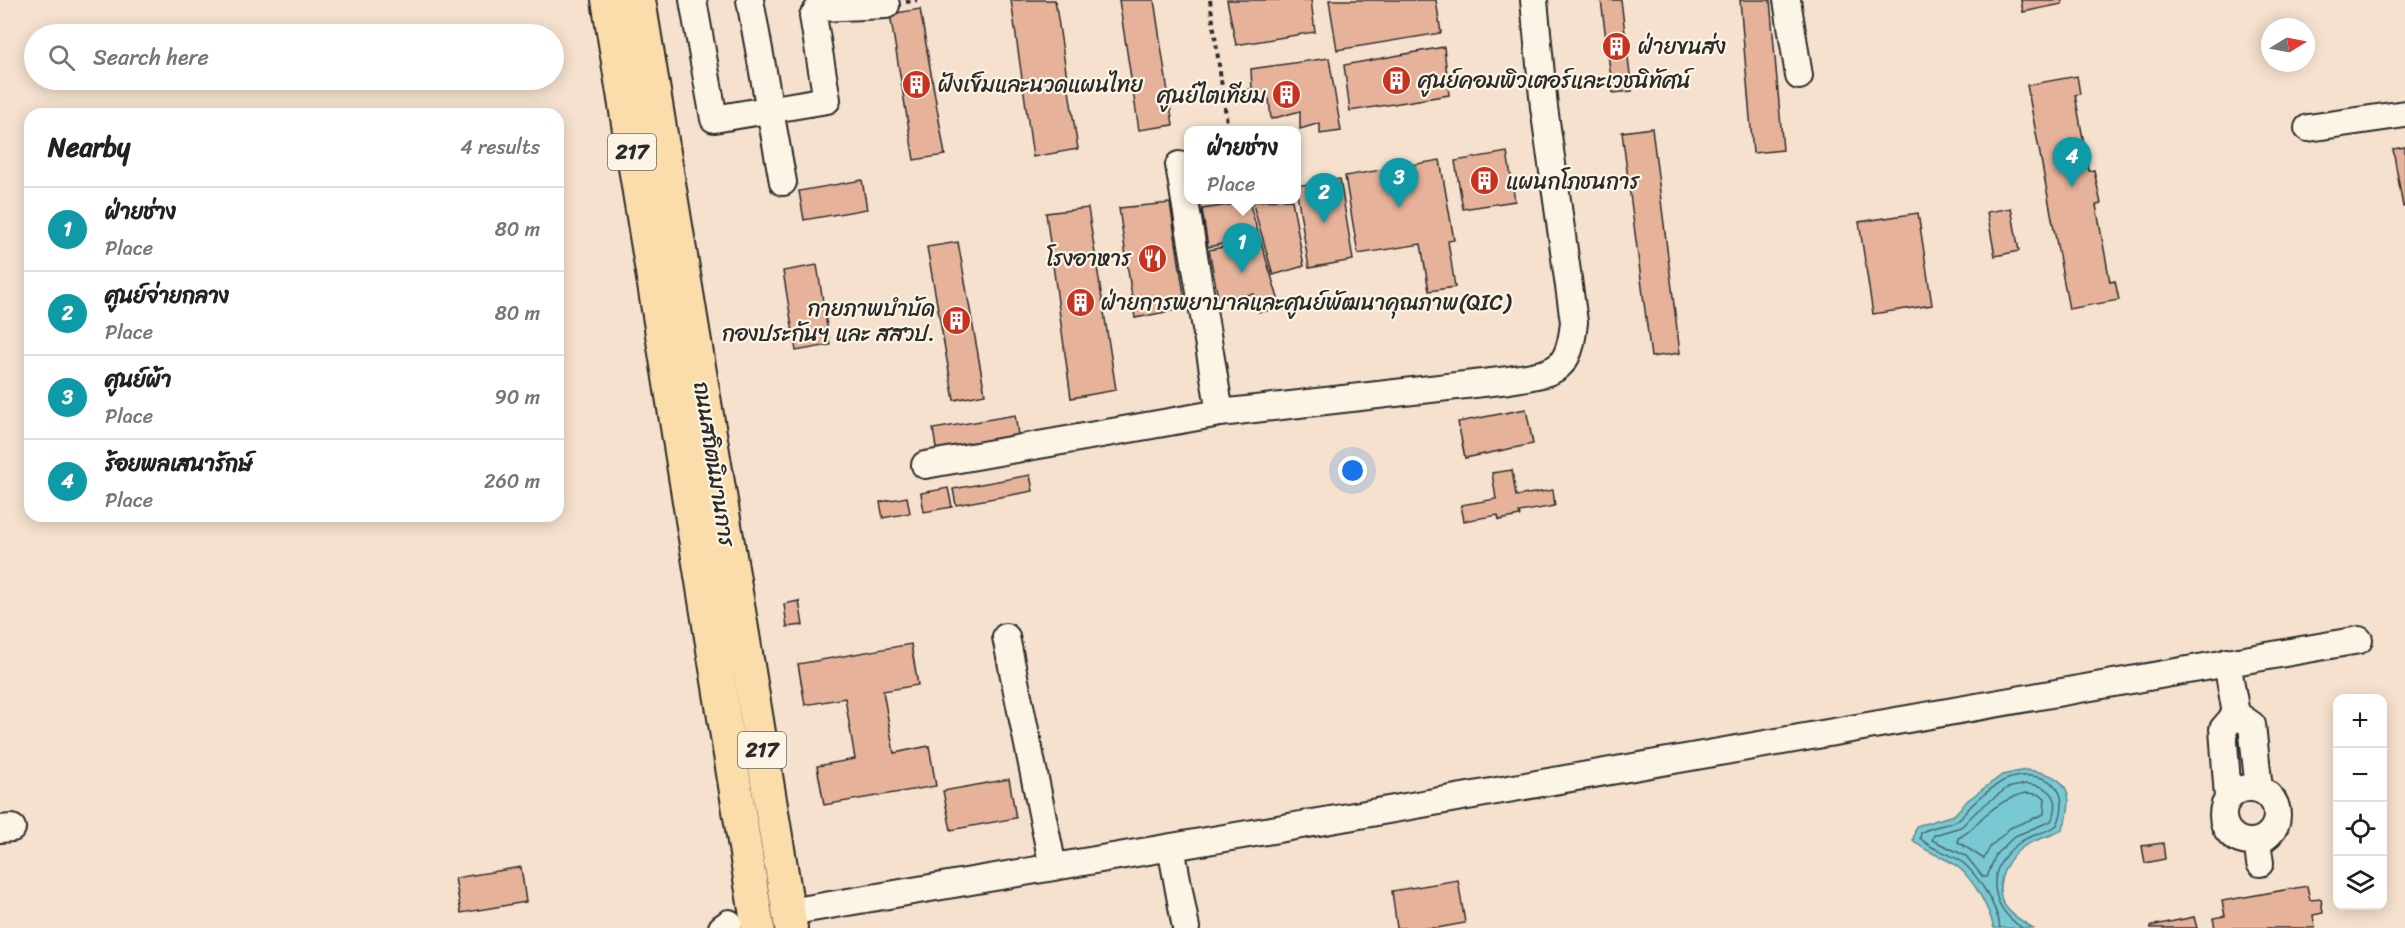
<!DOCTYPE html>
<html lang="en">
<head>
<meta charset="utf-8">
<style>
	:root { --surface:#fff; --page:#f6f6f6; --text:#222; --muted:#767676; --line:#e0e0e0; --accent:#c8321e }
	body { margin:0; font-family:Sriracha,"Playpen Sans Thai",sans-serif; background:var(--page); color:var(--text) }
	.controls { position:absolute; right:18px; bottom:18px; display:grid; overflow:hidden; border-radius:12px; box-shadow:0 3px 15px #0003 }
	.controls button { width:54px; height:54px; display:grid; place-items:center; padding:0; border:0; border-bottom:2px solid var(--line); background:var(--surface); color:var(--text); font:30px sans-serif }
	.compass { position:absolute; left:2261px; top:18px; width:54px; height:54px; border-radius:50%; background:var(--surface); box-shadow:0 3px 15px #0003; rotate:80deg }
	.you { position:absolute; left:1353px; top:471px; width:21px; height:21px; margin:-15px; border:4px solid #fff; border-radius:50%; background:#1a73e8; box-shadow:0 0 0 9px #1a73e833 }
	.badge { display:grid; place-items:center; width:39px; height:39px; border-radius:50%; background:var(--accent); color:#fff; font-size:20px; font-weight:700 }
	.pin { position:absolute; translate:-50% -50px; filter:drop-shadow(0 2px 3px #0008) }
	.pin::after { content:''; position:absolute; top:32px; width:21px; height:18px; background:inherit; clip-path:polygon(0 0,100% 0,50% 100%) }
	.popup { position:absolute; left:1184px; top:126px; width:117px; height:78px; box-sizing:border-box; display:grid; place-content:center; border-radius:12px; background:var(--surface); filter:drop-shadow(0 2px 4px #0005); font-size:20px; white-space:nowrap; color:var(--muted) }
	.popup b { font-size:22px; color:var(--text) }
	.popup::after { content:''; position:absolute; left:50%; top:100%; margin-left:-12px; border:12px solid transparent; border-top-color:var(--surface) }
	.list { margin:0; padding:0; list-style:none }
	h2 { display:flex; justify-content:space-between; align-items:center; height:78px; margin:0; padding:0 24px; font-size:26px }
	h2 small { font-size:20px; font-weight:400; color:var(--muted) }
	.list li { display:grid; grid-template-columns:39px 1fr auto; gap:18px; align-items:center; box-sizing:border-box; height:84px; padding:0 24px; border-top:2px solid var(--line) }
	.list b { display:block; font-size:22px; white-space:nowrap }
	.list p { margin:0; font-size:20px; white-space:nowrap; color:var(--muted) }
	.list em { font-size:20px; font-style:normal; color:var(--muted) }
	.icon { flex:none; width:33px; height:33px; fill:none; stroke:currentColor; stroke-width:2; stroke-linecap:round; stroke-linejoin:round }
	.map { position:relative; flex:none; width:2405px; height:928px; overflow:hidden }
	.search { position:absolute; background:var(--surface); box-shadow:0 3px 15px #0003; left:24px; top:24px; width:540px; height:66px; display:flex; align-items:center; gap:15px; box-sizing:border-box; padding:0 21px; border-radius:33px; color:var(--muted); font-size:22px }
	.panel { position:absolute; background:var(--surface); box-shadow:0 3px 15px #0003; left:24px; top:108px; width:540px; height:414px; border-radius:18px }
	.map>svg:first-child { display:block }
	.water { fill:#79c9d3; stroke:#5a8a90; stroke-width:1.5 }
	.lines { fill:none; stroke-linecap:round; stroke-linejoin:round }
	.shore { stroke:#4a6a6e; stroke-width:1.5 }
	.building { fill:#e6b29a; stroke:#2b2b2b; stroke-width:1.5 }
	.minor-casing { stroke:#2b2b2b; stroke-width:30 }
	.major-casing { stroke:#2b2b2b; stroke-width:36 }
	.path { stroke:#2b2b2b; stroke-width:4; stroke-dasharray:4.5 4.5; stroke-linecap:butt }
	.minor { stroke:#fcf5e5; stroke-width:26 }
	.major { stroke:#faddab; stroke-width:32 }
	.labels { text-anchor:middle; stroke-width:4.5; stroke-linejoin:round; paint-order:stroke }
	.shield { fill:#fcf5e5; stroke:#6a6863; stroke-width:1.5 }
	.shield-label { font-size:21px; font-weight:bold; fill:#2b2b2b }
	.poi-label { font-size:22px; fill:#2b2b2b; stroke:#fcf5e5; text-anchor:start }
	.street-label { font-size:22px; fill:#2b2b2b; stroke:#fcf5e5 }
</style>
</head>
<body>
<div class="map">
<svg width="2405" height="928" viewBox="0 0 2405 928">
	<rect width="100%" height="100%" fill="#f5e1ce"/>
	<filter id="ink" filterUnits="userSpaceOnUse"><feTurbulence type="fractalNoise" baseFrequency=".0167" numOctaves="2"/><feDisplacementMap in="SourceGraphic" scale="12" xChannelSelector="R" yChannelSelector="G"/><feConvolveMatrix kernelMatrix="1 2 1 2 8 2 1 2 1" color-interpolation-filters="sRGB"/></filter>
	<g filter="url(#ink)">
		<!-- water -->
		<path class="water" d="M2025 770C2066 773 2078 793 2062 830 2050 837 2034 839 2023 847 2008 857 1995 881 2002 900 2007 913 2022 921 2033 928H1994C1989 908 1974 880 1958 867 1943 855 1928 855 1913 840L1916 826 1954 815 1968 800 2002 775Z"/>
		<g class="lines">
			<!-- shore -->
			<path class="shore" d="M2026 784C2050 785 2063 798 2051 821L2015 836 1996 854 1987 877H1983L1966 856 1932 840 1934 835 1961 827 1978 810 2007 788Z
				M2026 793 2038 794 2045 798 2044 814 2010 828 1990 847 1984 859 1958 842V838C1970 833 1975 824 1984 816 1997 805 2010 796 2026 793Z
				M2000 928C1998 907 1978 875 1962 862 1949 852 1932 851 1920 838L1921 833C1931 826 1945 826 1956 821 1962 818 1967 810 1972 805 1980 797 1995 785 2005 780 2041 767 2075 785 2057 825 2046 834 2030 834 2019 843 1985 868 1988 905 2022 928"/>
		</g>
		<!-- building -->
		<path class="building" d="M1011 0H1055L1078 149 1033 157Z
			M1119 0H1154L1173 125 1139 130Z
			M1227 0H1311L1315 32 1236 45Z
			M1329 0H1436L1441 33 1337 50Z
			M1601 0H1621L1632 91 1613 93Z
			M1740 0H1770L1783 150 1753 153Z
			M2021 0H2062V4L2023 12Z
			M920 9 945 155 914 160 890 14Z
			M1444 47 1449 95 1350 111 1344 65Z
			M1329 58 1341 131 1320 134V123L1300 129V111L1271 119 1269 99 1239 102 1237 91 1252 89 1251 69Z
			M2077 76 2080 94 2075 95 2089 171 2094 170 2101 204 2096 205 2110 282 2115 281 2119 300 2069 309 2027 85Z
			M1652 128 1680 353 1651 357 1622 132Z
			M2405 147V206L2403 207 2393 149Z
			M1507 152 1515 201 1463 209 1455 161Z
			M1440 160 1454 240 1448 241 1455 287 1429 291 1421 244 1358 254 1345 176Z
			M1340 179 1353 260 1309 268 1296 186Z
			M862 180 867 209 804 220 799 191Z
			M1292 200 1304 266 1273 275 1252 201Z
			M1249 202 1259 236 1208 247 1202 209Z
			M1170 203 1186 308 1135 318 1119 208Z
			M1088 208 1116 390 1071 398 1046 213Z
			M2011 208 2019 251 1995 256 1987 212Z
			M1918 213 1932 305 1873 314 1859 222Z
			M1260 239 1281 308 1259 312 1254 294 1218 298 1209 250Z
			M958 242 985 394 954 400 927 247Z
			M817 265 830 345 796 351 783 271Z
			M1526 409 1533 444 1465 458 1458 422Z
			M1015 415 1019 441 937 454 933 429Z
			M1512 470 1516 496 1553 490 1555 506 1519 512 1520 516 1499 520 1498 515 1464 521 1461 505 1496 499 1492 473Z
			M1030 475 1033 491 956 505 953 489Z
			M948 488 952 507 924 512 921 493Z
			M907 497 910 513 883 518 880 502Z
			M799 601 803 625 787 627 784 604Z
			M911 644 918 685 883 691 894 753 929 746 936 786 824 805 817 766 855 759 845 698 805 705 798 664Z
			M1009 779 1016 818 951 830 943 791Z
			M2163 843 2165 859 2145 863 2142 846Z
			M521 867 526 902 461 913 455 878Z
			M1458 880 1465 923 1437 928H1397L1392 891Z
			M2307 886 2310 900 2321 899 2323 913 2313 915 2315 928H2215L2213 918 2225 916 2222 901Z
			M2194 917 2197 928H2150V926Z"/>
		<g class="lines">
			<defs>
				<path id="minor" d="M693 0 714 119 827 100 813 16 819 8 886 5
					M750 0 783 182
					M1787 0 1799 76
					M2308 128 2405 114
					M1179 165 1220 413
					M925 465 1220 413 1509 380C1556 372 1569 373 1574 322L1544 107 1534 0
					M1006 637 1053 867
					M2227 662 2236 714 2252 725 2259 789
					M2223 815a27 27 0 1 1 54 0a27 27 0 1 1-54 0Z
					M2228 797 2223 729 2236 714
					M0 829 12 828
					M2257 842 2260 863
					M1171 847 1186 928
					M789 912 1348 817 2359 640
					M722 928 729 923"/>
				<path id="major" d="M608 0 758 928
					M639 0 791 928"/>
			</defs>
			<!-- minor casing -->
			<use href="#minor" class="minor-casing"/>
			<!-- major casing -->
			<use href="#major" class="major-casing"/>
			<!-- path -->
			<path class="path" d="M1210 0 1228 130
				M906 2 917 0"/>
			<!-- minor -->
			<use href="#minor" class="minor"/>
			<!-- major -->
			<use href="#major" class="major"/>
		</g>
	</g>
	<!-- icons -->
	<defs>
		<symbol id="building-disc" viewBox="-11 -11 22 22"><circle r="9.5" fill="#c8321e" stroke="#fcf5e5"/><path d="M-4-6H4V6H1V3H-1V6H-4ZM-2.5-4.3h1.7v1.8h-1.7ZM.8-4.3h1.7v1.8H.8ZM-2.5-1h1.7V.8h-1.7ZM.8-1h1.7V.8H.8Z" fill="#fff"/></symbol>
		<symbol id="restaurant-disc" viewBox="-11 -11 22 22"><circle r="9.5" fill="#c8321e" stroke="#fcf5e5"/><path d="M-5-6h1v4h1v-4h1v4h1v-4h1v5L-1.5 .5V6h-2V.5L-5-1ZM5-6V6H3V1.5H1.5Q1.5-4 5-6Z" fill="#fff"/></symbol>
	</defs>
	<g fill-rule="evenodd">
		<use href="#building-disc" x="1600" y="30" width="33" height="33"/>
		<use href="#building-disc" x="1380" y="64" width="33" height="33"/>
		<use href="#building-disc" x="900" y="68" width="33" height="33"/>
		<use href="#building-disc" x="1270" y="78" width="33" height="33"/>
		<use href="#building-disc" x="1468" y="164" width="33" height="33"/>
		<use href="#restaurant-disc" x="1136" y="242" width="33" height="33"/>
		<use href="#building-disc" x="1064" y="286" width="33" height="33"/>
		<use href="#building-disc" x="940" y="304" width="33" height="33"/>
	</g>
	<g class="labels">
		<!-- shield labels -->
		<g class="shield">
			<rect x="608" y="134" width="48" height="36" rx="4.5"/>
			<rect x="738" y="732" width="48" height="36" rx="4.5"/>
		</g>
		<g class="shield-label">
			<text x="632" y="159">217</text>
			<text x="762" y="757">217</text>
		</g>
		<!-- poi labels -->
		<g class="poi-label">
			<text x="1638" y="54">ฝ่ายขนส่ง</text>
			<text x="1418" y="88">ศูนย์คอมพิวเตอร์และเวชนิทัศน์</text>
			<text x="938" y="92">ฝังเข็มและนวดแผนไทย</text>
			<text x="1266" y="103" text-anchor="end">ศูนย์ไตเทียม</text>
			<text x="1506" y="189">แผนกโภชนการ</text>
			<text x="1131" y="266" text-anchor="end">โรงอาหาร</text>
			<text x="1101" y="310">ฝ่ายการพยาบาลและศูนย์พัฒนาคุณภาพ(QIC)</text>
			<text x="935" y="316" text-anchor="end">กายภาพบำบัด<tspan x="935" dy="25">กองประกันฯ และ สสวป.</tspan></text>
		</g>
		<!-- street labels -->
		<g class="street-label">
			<text transform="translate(715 464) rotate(81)" y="8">ถนนสถิตนิมานการ</text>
		</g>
	</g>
</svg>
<div class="controls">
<button>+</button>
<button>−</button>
<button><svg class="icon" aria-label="locate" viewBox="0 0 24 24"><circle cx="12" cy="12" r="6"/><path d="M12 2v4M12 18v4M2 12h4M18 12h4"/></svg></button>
<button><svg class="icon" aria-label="layers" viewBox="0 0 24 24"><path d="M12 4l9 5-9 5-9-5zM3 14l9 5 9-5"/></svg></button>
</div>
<svg class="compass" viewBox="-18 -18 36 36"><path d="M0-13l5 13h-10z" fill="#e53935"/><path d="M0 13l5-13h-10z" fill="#767676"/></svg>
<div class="you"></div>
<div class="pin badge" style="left:1242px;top:273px;background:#0f9aa8">1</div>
<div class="popup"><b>ฝ่ายช่าง</b>Place</div>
<div class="pin badge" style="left:1324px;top:223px;background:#0f9aa8">2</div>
<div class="pin badge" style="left:1399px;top:208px;background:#0f9aa8">3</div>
<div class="pin badge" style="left:2072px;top:187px;background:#0f9aa8">4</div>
<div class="search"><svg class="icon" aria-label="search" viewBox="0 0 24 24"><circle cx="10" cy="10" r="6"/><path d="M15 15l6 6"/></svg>Search here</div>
<section class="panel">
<h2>Nearby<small>4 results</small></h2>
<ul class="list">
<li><span class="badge" style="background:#0f9aa8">1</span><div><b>ฝ่ายช่าง</b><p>Place</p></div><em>80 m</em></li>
<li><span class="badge" style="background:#0f9aa8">2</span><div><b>ศูนย์จ่ายกลาง</b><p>Place</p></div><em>80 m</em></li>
<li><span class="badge" style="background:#0f9aa8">3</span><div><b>ศูนย์ผ้า</b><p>Place</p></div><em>90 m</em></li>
<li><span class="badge" style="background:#0f9aa8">4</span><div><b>ร้อยพลเสนารักษ์</b><p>Place</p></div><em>260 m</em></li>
</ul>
</section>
</div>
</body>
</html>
